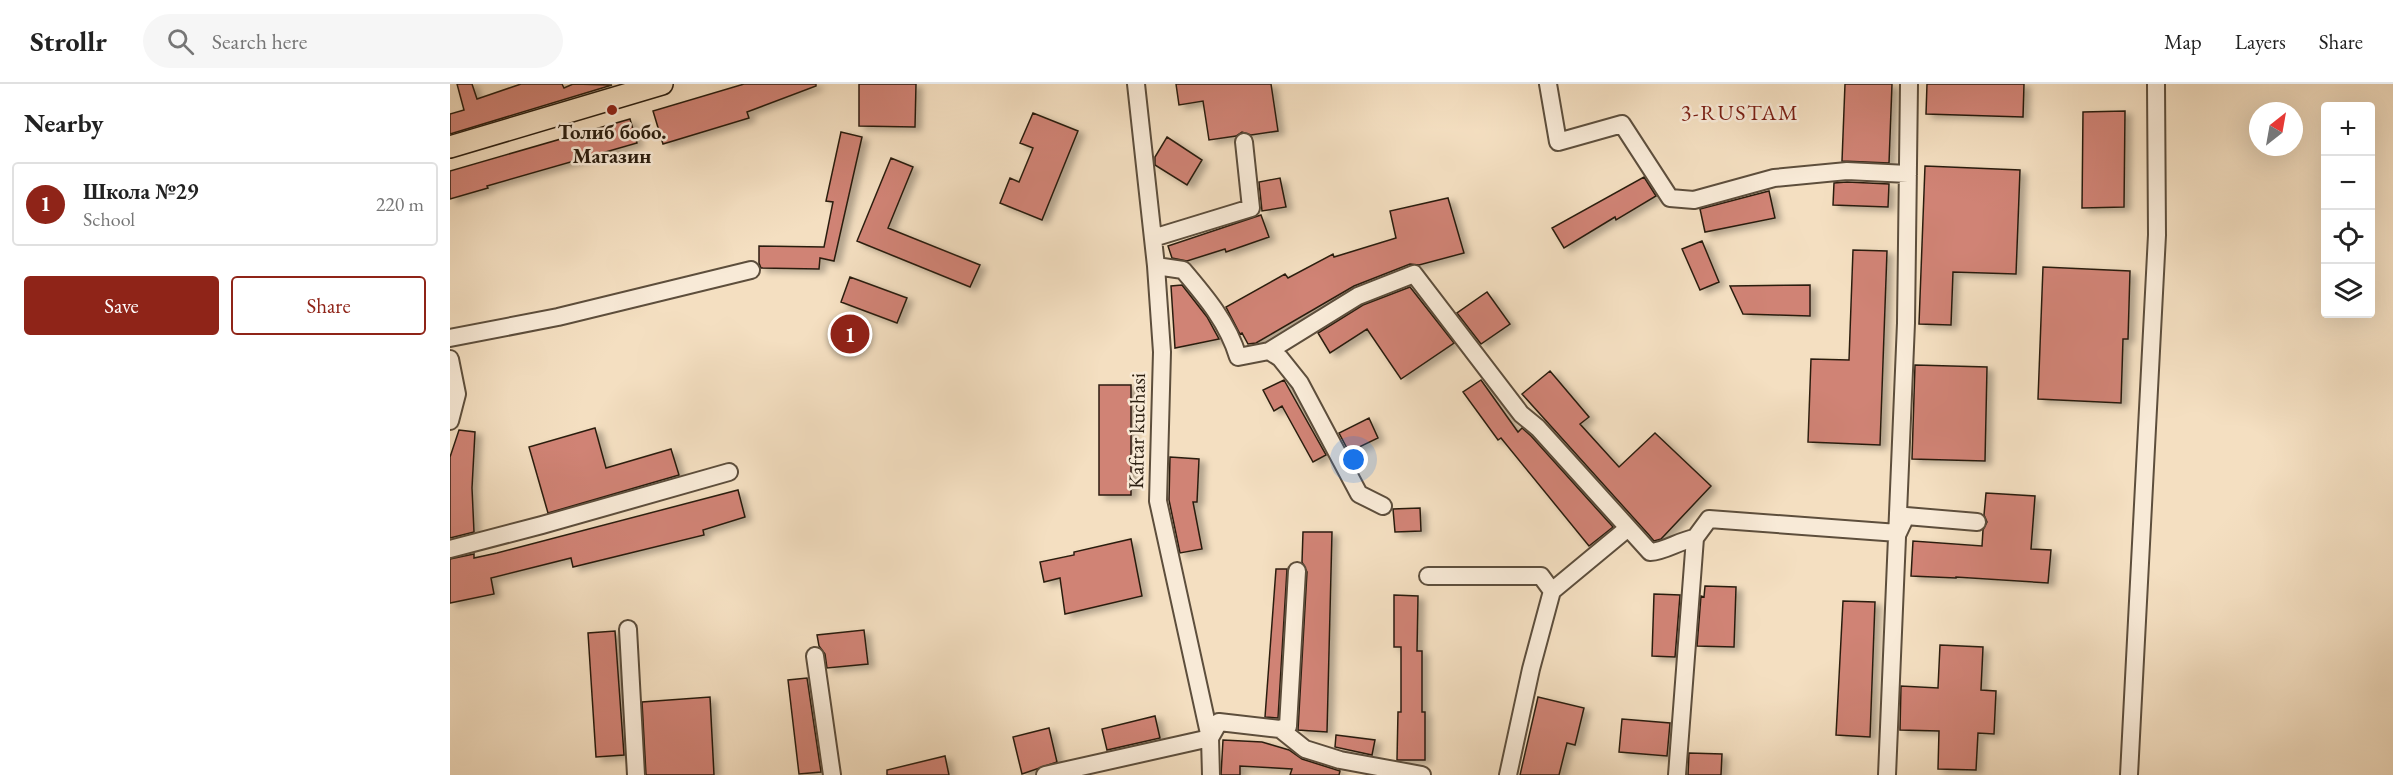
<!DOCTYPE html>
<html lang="en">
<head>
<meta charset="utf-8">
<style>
	:root { --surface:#fff; --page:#f6f6f6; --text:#222; --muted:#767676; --line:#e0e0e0; --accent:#8f2418 }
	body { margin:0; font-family:"EB Garamond",serif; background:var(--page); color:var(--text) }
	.controls { position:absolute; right:18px; top:18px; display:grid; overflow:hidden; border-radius:6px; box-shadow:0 6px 24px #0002 }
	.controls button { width:54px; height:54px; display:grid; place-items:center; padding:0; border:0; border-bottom:2px solid var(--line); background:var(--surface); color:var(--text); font:30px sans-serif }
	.compass { position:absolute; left:1799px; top:18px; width:54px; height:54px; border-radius:50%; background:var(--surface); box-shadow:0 6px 24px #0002; rotate:31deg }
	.you { position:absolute; left:904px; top:376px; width:21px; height:21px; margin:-15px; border:4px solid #fff; border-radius:50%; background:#1a73e8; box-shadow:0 0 0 9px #1a73e833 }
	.badge { display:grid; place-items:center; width:39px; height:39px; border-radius:50%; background:var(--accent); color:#fff; font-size:20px; font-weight:700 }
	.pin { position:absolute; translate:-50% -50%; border:3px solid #fff; box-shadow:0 2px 6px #0006 }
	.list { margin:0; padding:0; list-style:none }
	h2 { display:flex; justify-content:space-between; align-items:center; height:78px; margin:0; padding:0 24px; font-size:26px }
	h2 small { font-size:20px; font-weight:400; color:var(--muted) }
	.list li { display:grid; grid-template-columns:39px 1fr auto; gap:18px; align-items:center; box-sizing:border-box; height:84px; margin:0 12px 12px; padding:0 12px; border:2px solid var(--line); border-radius:6px }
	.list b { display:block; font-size:22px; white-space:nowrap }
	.list p { margin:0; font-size:20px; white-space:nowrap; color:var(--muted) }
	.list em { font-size:20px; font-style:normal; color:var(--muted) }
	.actions { display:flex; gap:12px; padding:18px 24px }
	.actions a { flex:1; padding:14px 0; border:2px solid var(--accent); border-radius:6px; text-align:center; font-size:21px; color:var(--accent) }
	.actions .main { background:var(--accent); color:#fff }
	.icon { flex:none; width:33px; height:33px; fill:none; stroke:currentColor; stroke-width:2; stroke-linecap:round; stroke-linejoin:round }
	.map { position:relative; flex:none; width:1943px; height:691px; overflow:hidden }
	header { display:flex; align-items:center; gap:36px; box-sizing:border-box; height:84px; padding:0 30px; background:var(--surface); border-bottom:2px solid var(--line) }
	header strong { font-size:28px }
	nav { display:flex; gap:33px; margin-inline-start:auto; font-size:21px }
	.search { width:420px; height:54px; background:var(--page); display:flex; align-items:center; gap:15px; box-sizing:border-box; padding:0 21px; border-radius:33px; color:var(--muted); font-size:22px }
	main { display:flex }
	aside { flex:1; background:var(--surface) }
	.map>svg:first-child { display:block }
	.building { fill:#d08374; stroke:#2b1e10; stroke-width:1.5; filter:url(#shadow) }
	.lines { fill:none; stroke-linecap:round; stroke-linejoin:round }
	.minor-casing { stroke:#5d4e3c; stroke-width:20 }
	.major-casing { stroke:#2b1e10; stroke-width:24 }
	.minor { stroke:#f8ead7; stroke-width:16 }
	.major { stroke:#f4dfc1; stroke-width:21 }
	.poi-dot { fill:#8f2418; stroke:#f8ead7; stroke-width:2 }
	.labels { text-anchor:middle; stroke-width:5; stroke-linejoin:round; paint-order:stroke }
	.poi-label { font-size:21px; font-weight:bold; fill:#2b1e10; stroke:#f8ead7 }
	.street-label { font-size:21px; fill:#2b1e10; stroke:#f8ead7 }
	.neighbourhood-label { font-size:22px; letter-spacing:1.5px; fill:#7a1f14; stroke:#f8ead7 }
</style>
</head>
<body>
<header>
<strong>Strollr</strong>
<div class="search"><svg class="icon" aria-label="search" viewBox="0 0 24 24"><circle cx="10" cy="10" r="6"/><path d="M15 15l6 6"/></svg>Search here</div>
<nav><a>Map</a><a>Layers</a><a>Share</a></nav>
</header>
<main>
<aside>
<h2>Nearby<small></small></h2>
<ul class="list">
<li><span class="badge">1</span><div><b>Школа №29</b><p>School</p></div><em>220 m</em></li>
</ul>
<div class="actions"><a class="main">Save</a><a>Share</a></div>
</aside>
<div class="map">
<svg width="1943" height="691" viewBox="0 0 1943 691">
	<defs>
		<filter id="shadow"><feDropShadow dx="6" dy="3.5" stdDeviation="3" flood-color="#0004"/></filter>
	</defs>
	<rect width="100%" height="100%" fill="#f4dfc1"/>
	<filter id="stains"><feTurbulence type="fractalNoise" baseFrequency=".00333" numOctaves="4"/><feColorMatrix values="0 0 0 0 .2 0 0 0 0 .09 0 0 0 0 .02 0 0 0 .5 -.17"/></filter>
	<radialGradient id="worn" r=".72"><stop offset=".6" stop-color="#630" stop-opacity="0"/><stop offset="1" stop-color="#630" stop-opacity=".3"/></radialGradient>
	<!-- building -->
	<path class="building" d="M7 0H22L27 15 71 0H112L114 4 123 0 162 1 0 50V30L14 26Z
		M294 0H366V2L297 28 299 34 213 60 203 27Z
		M409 0H466L465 43 409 42Z
		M726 0H821L828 47 801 51 792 48 786 52 759 56 753 17 729 21Z
		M1395 0H1442L1439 79 1392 77Z
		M1477 0H1574L1573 33 1476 30Z
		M1675 27 1674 123 1632 124 1633 28Z
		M583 29 628 47 592 136 550 119 560 94 569 98 583 64 570 59Z
		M180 35 187 59 37 102 38 104 0 115V87Z
		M391 48 412 53 384 177 370 174 369 185 311 184 309 179V162L374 163 383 118 376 117Z
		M717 53 752 76 737 101 705 81V73Z
		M441 74 463 83 438 144 530 181 520 203 407 157Z
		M1475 82 1570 86 1566 190 1503 188 1501 241 1469 240Z
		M1194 93 1206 112 1166 136 1165 133 1114 164 1102 144Z
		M830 94 836 123 812 127 809 98Z
		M1397 98 1439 100 1438 123 1383 121 1384 99Z
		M1319 107 1325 134 1255 148 1250 125Z
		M998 114 1014 169 969 181 960 180 904 202 806 259 798 260 792 249 790 250 776 223 835 190 838 194 883 170 884 173 946 154 940 127Z
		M811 131 819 153 776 168 775 165 737 177 722 174 718 162Z
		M1252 157 1269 198 1250 206 1232 165Z
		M1403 166 1437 167 1430 361 1358 358 1361 275 1399 276Z
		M1593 183 1680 187 1678 255H1673L1671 319 1588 315Z
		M400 193 457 214 447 239 391 218Z
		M732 201 757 233 769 255 725 264 721 202Z
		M1360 201V232L1293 230 1280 202Z
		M960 203 1004 259 951 295 917 245 880 269 868 249 913 221Z
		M1037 208 1060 240 1031 260 1007 229Z
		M1465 281 1537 283 1535 377 1462 375Z
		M1100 287 1139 333 1130 340 1169 383 1205 349 1261 402 1211 455 1204 457 1199 451 1072 310Z
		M834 296 876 371 863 378 832 322 824 327 813 306Z
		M1031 296 1068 348 1072 344 1081 352 1163 443 1139 462 1051 354 1048 356 1013 308Z
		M649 301H681V411H649Z
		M919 334 928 354 899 368 889 349Z
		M145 344 156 384 221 365 229 391 98 429 79 363Z
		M9 346 25 348 22 404 24 448 0 454V373Z
		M720 373 749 375 747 418H743L752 465 730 469 719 416Z
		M288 406 295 433 253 446 254 451 123 483 121 474 41 494 44 510 0 519V475L24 470V474L47 469Z
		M1536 409 1585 412 1581 465 1601 466 1598 499 1506 493V494L1461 492 1463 457 1532 462 1533 446 1537 438 1534 431Z
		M970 424 971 447 945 448 943 425Z
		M853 448H882L877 648 848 646 857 488 852 478Z
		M681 455 692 512 615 530 610 494 594 498 590 478 624 471V468Z
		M826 485H837L828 634 815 633Z
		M1255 502 1286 503 1284 563 1247 562 1251 512 1254 513Z
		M1204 510 1230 511 1225 573 1202 572Z
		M944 511 968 512 967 567H972V628H975V676H947L948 628H951V563H944Z
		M1393 517 1425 518 1420 653 1386 651Z
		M414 546 418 580 377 584 375 570 369 562 367 551Z
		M165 547 174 671 146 673 138 549Z
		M1490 561 1533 563 1531 606 1546 607 1544 650 1528 649 1526 686 1488 685 1489 647 1450 646 1451 602 1488 604Z
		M357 594 371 688 349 690 338 596Z
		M260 613 264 691H196L192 618Z
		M1088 613 1134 624 1125 661 1117 659 1109 691H1070Z
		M705 632 710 654 657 666 652 645Z
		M1172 635 1220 639 1217 672 1169 668Z
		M599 644 607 678 572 690 563 653Z
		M886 651 925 656 922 671 885 663Z
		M773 656 812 658 839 666 852 675 890 687 889 691H840L842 685 790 682V691H771Z
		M1239 669 1272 670 1271 691H1238Z
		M495 672 499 691H437V686Z"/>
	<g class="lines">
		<defs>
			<path id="minor" d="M686 0 706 182 712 268 708 417 760 654 761 691
				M1098 0 1108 58 1172 40 1220 114 1244 116 1324 94 1397 87 1458 90
				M703 154 801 124 794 58
				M706 182 733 186C756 213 778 239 788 273L819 267 830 274 850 299 909 410 933 422
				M0 254 108 233 301 186
				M819 267 908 212 964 190 1071 330 1088 344 1200 468C1216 467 1228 457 1245 454L1227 691
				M0 275 7 310 0 337
				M1245 454 1259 435 1448 449 1456 432 1527 438
				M0 465 92 441 279 388
				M978 492H1091L1102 507
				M178 545 186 691
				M365 572 382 691
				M830 645 838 642 847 487
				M595 691 760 654 769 638 830 645 855 665 890 676 972 691
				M1058 691 1081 585 1102 507 1178 444
				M1437 691 1456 239 1459 0
				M1679 691 1707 151 1706 0"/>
			<path id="major" d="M0 63 212 0"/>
		</defs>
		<!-- minor casing -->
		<use href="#minor" class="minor-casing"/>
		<!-- major casing -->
		<use href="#major" class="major-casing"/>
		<!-- minor -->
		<use href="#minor" class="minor"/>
		<!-- major -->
		<use href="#major" class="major"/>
	</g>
	<!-- markers -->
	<circle class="poi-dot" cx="162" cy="26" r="6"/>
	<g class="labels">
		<!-- poi labels -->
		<g class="poi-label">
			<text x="162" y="55">Толиб бобо.<tspan x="162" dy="24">Магазин</tspan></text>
		</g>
		<!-- street labels -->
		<g class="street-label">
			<text transform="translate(687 347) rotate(-89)" y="7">Kaftar kuchasi</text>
		</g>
		<!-- neighbourhood labels -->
		<g class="neighbourhood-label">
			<text x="1290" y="36">3-RUSTAM</text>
		</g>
	</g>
	<rect width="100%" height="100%" filter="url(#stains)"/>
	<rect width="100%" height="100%" fill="url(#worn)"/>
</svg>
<div class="controls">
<button>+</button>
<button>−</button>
<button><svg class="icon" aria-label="locate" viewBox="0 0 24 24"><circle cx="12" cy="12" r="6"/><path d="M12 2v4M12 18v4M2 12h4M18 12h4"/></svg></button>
<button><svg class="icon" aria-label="layers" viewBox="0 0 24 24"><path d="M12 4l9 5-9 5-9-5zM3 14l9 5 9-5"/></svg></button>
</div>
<svg class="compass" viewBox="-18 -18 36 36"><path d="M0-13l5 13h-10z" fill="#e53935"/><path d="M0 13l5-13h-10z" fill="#767676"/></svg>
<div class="you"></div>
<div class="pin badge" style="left:400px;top:250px">1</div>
</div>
</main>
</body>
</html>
